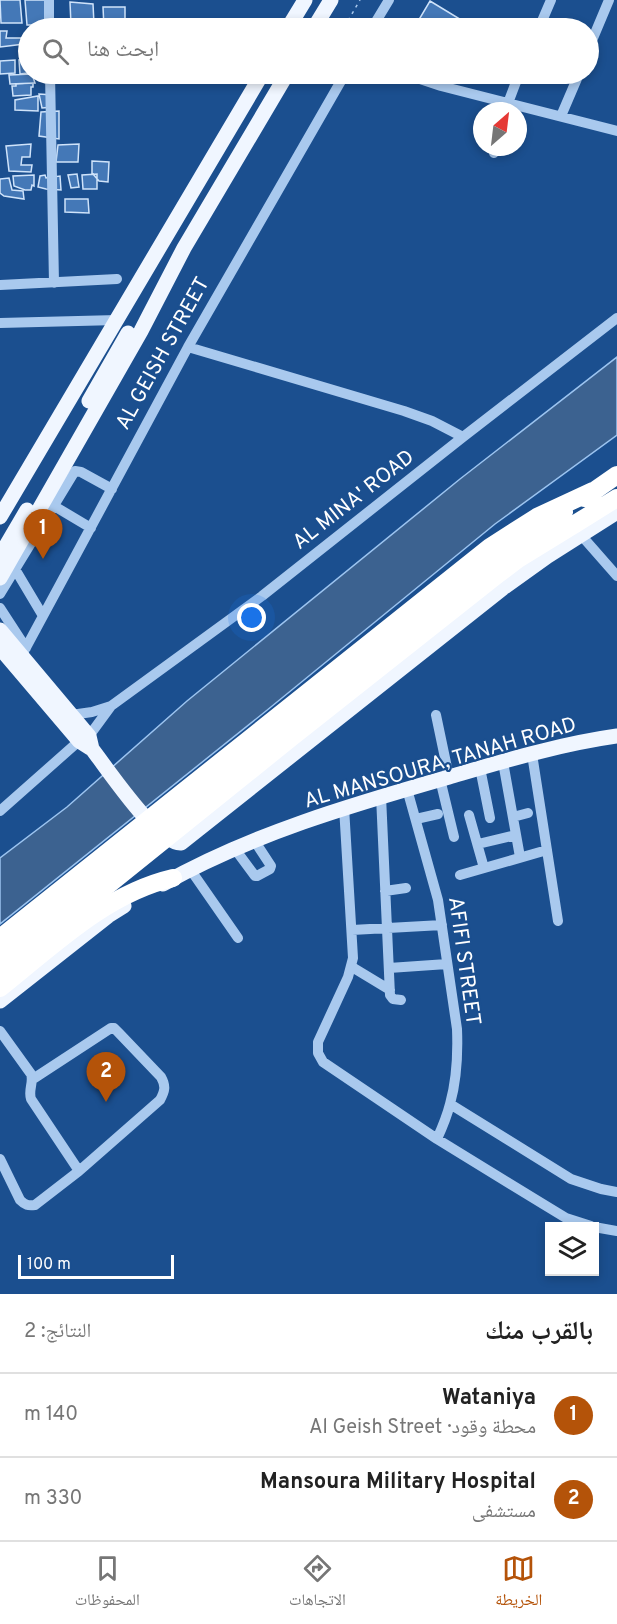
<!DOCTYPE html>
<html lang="ar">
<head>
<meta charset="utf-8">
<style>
	:root { --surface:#fff; --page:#f6f6f6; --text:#222; --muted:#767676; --line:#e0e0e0; --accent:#b45309 }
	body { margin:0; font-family:Overpass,"Noto Naskh Arabic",sans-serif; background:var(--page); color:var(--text); direction:rtl }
	.controls { position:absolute; right:18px; bottom:18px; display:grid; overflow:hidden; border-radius:0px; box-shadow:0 3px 9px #0003 }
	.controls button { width:54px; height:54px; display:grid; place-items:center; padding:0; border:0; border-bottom:2px solid var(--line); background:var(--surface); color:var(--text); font:30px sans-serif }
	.compass { position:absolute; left:473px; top:102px; width:54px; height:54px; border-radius:50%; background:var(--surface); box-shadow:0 3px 9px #0003; rotate:28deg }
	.scale { position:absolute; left:18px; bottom:15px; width:156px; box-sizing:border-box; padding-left:6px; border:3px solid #fff; border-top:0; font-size:16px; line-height:21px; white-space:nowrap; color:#fff; -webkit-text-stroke:4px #1b4f8f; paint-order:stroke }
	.you { position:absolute; left:252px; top:618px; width:21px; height:21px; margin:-15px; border:4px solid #fff; border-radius:50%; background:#1a73e8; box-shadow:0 0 0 9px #1a73e833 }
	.badge { display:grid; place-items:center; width:39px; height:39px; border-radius:50%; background:var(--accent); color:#fff; font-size:20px; font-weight:700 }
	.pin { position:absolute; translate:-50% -50px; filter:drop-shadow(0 2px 3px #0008) }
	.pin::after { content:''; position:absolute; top:32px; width:21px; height:18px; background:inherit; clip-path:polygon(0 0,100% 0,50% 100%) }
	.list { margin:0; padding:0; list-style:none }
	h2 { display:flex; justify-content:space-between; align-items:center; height:78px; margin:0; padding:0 24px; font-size:26px }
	h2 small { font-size:20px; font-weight:400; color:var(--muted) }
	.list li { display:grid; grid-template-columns:39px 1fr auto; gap:18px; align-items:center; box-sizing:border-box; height:84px; padding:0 24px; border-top:2px solid var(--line) }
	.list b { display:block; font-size:22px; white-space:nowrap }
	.list p { margin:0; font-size:20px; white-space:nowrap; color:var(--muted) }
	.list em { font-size:20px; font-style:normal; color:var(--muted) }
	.icon { flex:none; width:33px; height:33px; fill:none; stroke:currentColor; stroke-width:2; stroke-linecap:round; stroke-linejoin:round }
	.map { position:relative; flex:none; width:617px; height:1294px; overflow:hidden; direction:ltr }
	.search { position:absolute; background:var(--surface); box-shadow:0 3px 9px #0003; left:18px; right:18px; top:18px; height:66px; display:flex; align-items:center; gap:15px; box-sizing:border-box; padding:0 21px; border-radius:33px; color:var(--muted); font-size:22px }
	.sheet { height:246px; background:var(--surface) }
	nav { display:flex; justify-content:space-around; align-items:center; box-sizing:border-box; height:84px; border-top:2px solid var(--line); background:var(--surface); font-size:16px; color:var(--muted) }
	nav a { display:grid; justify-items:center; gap:3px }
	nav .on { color:var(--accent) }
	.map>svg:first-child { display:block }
	.water { fill:#3c6290; stroke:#9cc4f0; stroke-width:1.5 }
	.building { fill:#4478b7; stroke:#cfe3fa; stroke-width:1.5 }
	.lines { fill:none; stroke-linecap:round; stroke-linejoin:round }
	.path { stroke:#a9c9ee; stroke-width:1.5; stroke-dasharray:3 4.5; stroke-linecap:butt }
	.minor { stroke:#a9c9ee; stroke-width:10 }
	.major { stroke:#f0f6ff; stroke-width:15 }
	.highway { stroke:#fff; stroke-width:18 }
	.highway-bridge { stroke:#fff; stroke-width:18 }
	.labels { text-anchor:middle; stroke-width:4.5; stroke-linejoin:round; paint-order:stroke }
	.street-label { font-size:21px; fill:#fff; stroke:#1b4f8f }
</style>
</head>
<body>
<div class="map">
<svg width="617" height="1294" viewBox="0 0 617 1294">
	<rect width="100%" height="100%" fill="#1b4f8f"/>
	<!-- water -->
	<path class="water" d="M617 357V435L495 524 266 711 0 924V858L67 807 187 701 460 479Z"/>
	<!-- building -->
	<path class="building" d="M0 0H20L22 23H1Z
		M25 0H45L47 25H27Z
		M430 1 468 24 466 28H414Z
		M70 2 93 4 94 24 71 25Z
		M103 7H125V28H104Z
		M0 31H7L6 38H24V44L0 47Z
		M28 59V73L20 74 19 60Z
		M15 60V73L0 74V61Z
		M32 74 35 83 10 84 9 75Z
		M67 74H90V82L68 83Z
		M33 83V87H31V95L13 96 12 86H16V84Z
		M39 94 53 95 54 107 42 108Z
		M38 96V111L15 110V100Z
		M59 111V139L39 136 41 112Z
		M31 144 30 157H22L21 165H32L31 172 9 171 6 146Z
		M79 144 78 162H56L58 145Z
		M92 161 109 162 108 182 99 181 92 173Z
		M77 174 79 187 71 188 68 175Z
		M97 174V189H83L82 175Z
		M34 175V186L32 185 31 190H25L14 186 13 176Z
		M45 175 46 178 60 176 61 190 46 189 38 187 40 176Z
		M9 178 12 190 23 191 24 199 4 196 0 193V179Z
		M65 199H88L89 213 65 212Z"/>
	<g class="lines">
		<!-- path -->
		<path class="path" d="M339 28 342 24 345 26 360 0"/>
		<!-- minor -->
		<path class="minor" d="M49 0V28
			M372 28 389 0
			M539 28 551 0
			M588 50 609 0
			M50 74 54 283
			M405 74 441 86 617 131
			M505 111 519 74
			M561 116 579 74
			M494 153 495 147
			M0 285 117 279
			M0 323 117 320
			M188 347 404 411 432 421 463 437
			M54 506 91 528
			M581 535 617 576
			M15 569 43 616
			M0 594 75 471 81 472 112 489
			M0 608 26 648
			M22 655 188 347 345 74
			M71 715 92 712 111 706
			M436 715 449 777
			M89 736 111 706 262 596 463 437 617 318
			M532 754 558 921
			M503 762 520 857
			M480 768 490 818
			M440 779 454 837
			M407 789 438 900 457 1029C458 1054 457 1079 450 1104 447 1116 442 1128 437 1139
			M381 796 390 995 393 999 401 1000
			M344 807 353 958 348 977 318 1042V1053L323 1062 437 1139 543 1204 566 1218 591 1226
			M0 811 79 741
			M469 815 484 868
			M513 817 528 813
			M416 819 438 814
			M478 844 516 835
			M235 849 255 876H257L270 869 271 866 254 840
			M190 869 238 938
			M460 875 547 850
			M385 891 406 888
			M352 930 442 925
			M352 967 390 990
			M389 968 447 964
			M0 1031 31 1074C34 1082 28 1090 31 1099L79 1171
			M450 1104 571 1179 601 1189 617 1192
			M0 1159 20 1200C25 1205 28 1206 35 1205L79 1171 160 1100C165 1091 166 1086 161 1077L118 1032 114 1028H111L33 1079
			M594 1227 617 1231"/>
		<!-- major -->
		<path class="major" d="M288 28 305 0
			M314 28 331 0
			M89 401 128 333
			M0 517 262 74
			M0 556 27 510
			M0 578 141 331 184 248 287 74
			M0 630 89 736 92 749C107 768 158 845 181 843L503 588 548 556 617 512
			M0 648 79 741 90 748
			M163 884C252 834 351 805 449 777 504 761 560 744 617 736
			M0 1001 108 916 124 906"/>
		<!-- highway -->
		<path class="highway" d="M584 498 617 475
			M575 524 617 498
			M0 938 490 547 537 517 593 491
			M0 988C53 946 105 894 173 878"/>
		<!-- highway-bridge -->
		<path class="highway-bridge" d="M0 952 483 568 564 512
			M0 972 292 737 497 575 518 559 575 524"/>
	</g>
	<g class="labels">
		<!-- street labels -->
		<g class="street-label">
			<text transform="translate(162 353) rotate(-61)" y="7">AL GEISH STREET</text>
			<text transform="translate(353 499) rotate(-38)" y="7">AL MINA' ROAD</text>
			<text transform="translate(440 762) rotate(-16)" y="7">AL MANSOURA, TANAH ROAD</text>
			<text transform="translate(465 961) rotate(82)" y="7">AFIFI STREET</text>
		</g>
	</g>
</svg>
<div class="controls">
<button><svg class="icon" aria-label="layers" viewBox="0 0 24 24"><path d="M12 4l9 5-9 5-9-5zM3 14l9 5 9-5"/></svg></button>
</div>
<svg class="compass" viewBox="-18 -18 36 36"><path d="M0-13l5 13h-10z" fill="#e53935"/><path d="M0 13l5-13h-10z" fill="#767676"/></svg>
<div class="scale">100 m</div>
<div class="you"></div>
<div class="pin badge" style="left:43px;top:559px">1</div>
<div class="pin badge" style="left:106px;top:1102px">2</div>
<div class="search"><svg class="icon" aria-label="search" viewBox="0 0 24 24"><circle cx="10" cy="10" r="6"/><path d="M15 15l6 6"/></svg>ابحث هنا</div>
</div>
<section class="sheet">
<h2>بالقرب منك<small>النتائج: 2</small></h2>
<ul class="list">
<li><span class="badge">1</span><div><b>Wataniya</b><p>محطة وقود · Al Geish Street</p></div><em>140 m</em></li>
<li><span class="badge">2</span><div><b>Mansoura Military Hospital</b><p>مستشفى</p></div><em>330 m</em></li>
</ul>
</section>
<nav>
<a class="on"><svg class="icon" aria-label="map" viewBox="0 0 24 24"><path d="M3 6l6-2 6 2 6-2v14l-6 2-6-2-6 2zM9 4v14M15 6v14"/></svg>الخريطة</a>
<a><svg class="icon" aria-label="directions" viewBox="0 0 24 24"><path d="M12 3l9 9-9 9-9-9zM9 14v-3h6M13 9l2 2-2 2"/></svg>الاتجاهات</a>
<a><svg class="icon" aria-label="saved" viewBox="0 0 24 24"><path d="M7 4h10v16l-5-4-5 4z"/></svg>المحفوظات</a>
</nav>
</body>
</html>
